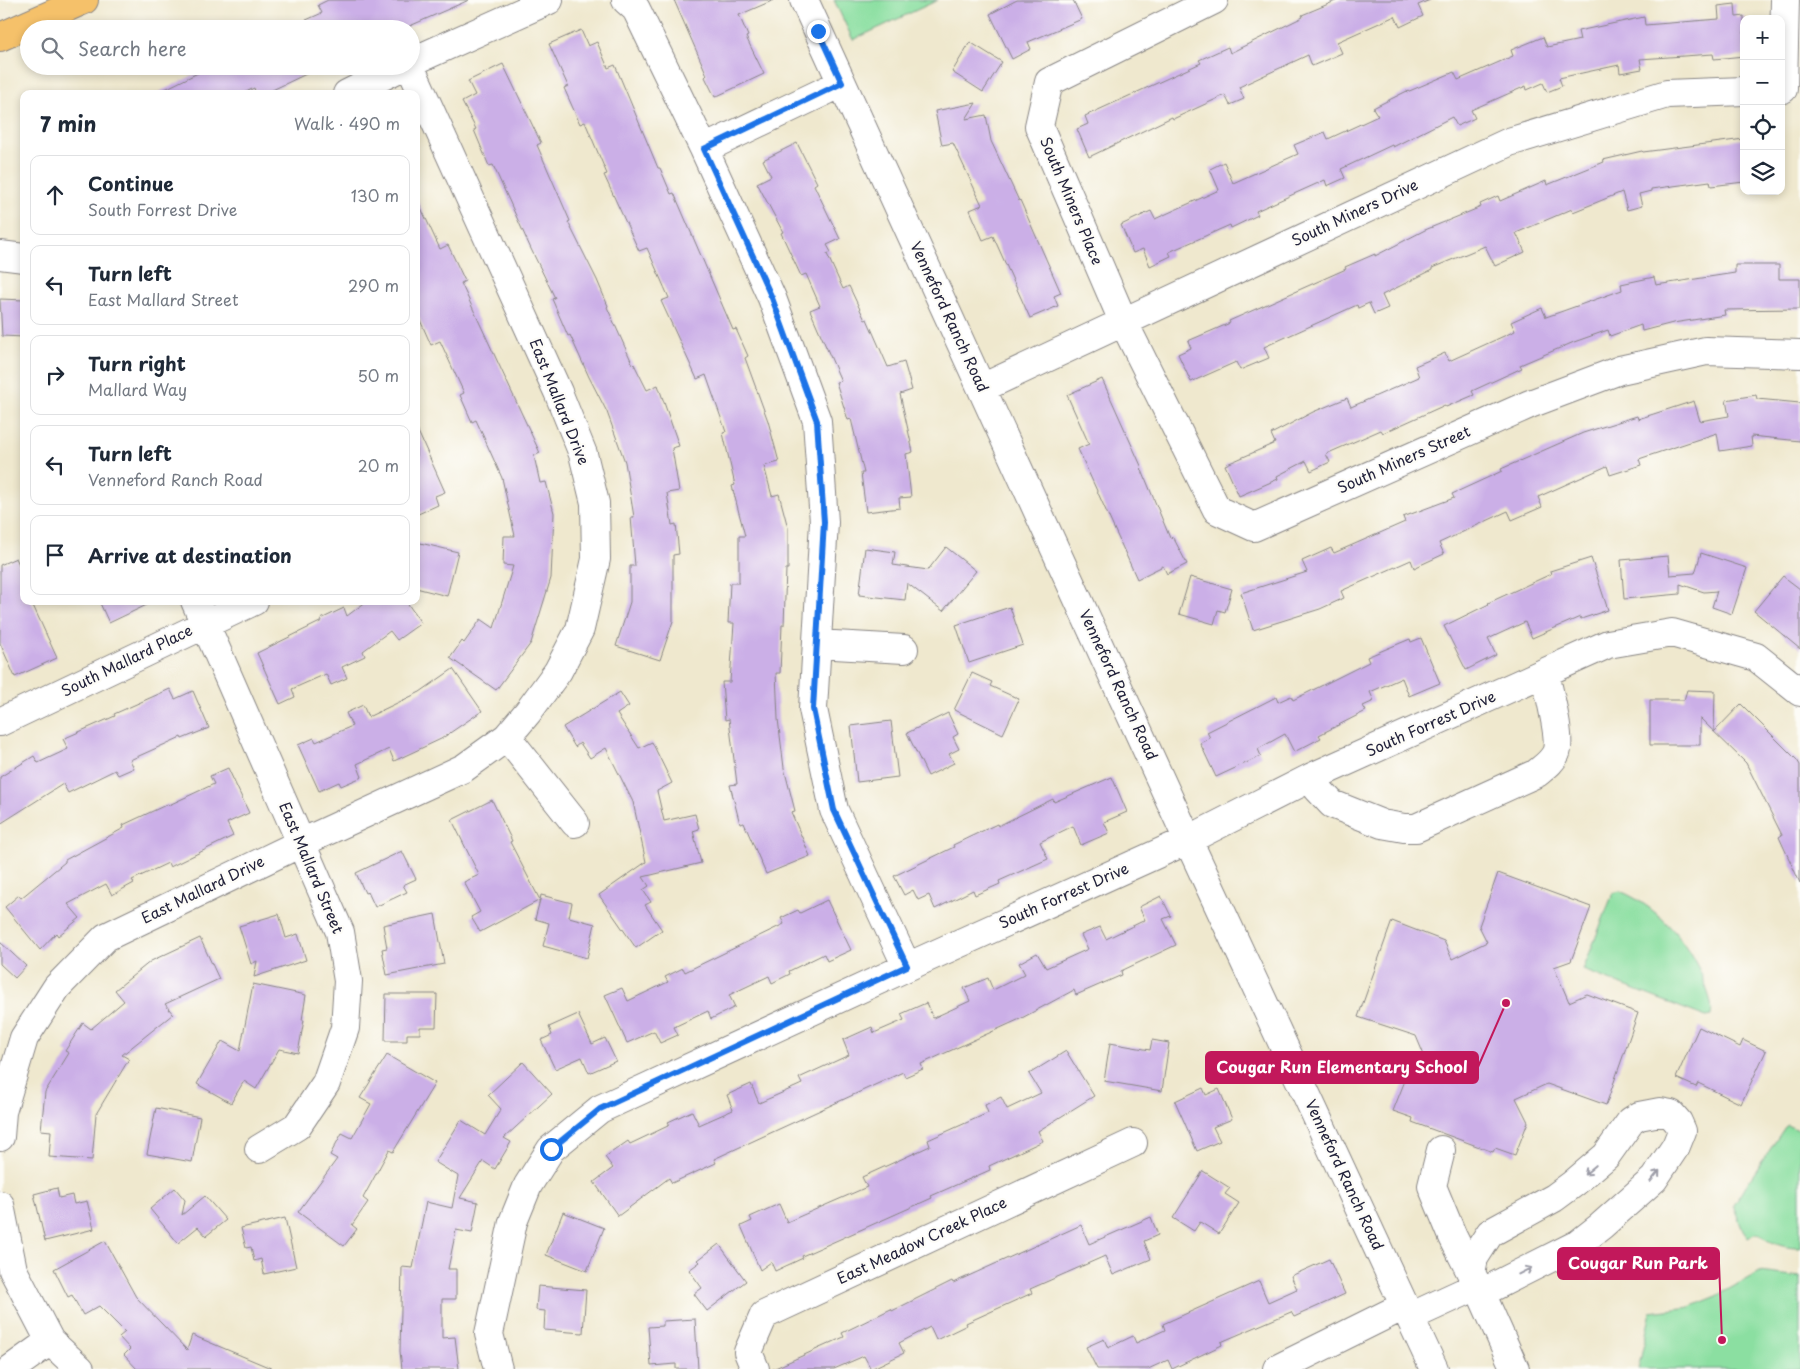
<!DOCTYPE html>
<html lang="en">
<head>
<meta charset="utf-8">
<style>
	:root { --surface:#fff; --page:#f6f6f7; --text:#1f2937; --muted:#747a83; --line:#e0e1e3 }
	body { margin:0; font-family:"Playpen Sans",sans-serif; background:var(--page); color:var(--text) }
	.controls { position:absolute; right:15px; top:15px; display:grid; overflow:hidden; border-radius:10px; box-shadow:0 2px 8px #0003 }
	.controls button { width:45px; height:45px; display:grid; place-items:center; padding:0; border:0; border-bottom:1px solid var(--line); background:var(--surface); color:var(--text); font:25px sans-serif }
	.stop { position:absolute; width:15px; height:15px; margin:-11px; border:4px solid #1a73e8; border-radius:50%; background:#fff }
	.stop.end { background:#1a73e8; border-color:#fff; box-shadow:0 1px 5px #0008 }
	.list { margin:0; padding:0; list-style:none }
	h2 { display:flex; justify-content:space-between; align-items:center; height:65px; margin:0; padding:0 20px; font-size:21px }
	h2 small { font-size:16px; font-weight:400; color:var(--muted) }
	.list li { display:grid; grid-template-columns:32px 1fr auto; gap:15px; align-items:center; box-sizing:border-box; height:80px; margin:0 10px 10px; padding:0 10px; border:1px solid var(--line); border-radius:10px }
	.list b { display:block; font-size:19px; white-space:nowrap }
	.list p { margin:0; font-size:16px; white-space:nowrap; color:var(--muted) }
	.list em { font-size:16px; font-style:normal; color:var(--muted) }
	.icon { flex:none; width:28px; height:28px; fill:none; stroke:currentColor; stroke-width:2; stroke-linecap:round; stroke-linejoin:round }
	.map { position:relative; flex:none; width:1800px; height:1369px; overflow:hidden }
	.search { position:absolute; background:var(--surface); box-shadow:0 2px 8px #0003; left:20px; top:20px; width:400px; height:55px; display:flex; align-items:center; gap:12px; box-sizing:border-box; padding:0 18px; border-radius:28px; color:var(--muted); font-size:19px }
	.panel { position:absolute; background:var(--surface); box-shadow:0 2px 8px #0003; left:20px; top:90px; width:400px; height:515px; border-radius:10px }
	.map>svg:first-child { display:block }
	.green { fill:#8bdfa1; stroke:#56806e }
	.building { fill:#cbafe7 }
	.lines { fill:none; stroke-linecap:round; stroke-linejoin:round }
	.minor-casing { stroke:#888584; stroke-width:30 }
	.major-casing { stroke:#888584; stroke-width:30 }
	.minor { stroke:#fff; stroke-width:28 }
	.major { stroke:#f5c16b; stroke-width:28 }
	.oneway { stroke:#9c9ca7 }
	.route { stroke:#1a73e8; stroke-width:6 }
	.labels { text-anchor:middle; stroke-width:4.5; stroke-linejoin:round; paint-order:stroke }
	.street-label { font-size:15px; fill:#22223b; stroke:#fdfcf7 }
	.leader { fill:none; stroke:#c2185b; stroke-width:2 }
	.callout-dot { fill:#c2185b; stroke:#fdfcf7; stroke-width:2 }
	.callout { fill:#c2185b; stroke:#c2185b; stroke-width:2 }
	.callout-label { font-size:16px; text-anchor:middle; font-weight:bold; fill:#fff }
</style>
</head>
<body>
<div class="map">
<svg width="1800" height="1369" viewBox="0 0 1800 1369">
	<rect width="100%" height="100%" fill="#fdfcf7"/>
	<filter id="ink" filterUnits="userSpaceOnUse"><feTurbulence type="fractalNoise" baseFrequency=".02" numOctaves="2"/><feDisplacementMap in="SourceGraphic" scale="10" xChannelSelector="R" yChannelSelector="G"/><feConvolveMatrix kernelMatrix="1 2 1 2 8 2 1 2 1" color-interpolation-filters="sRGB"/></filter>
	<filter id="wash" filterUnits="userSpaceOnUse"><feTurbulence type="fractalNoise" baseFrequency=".0096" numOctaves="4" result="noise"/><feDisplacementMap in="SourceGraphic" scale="20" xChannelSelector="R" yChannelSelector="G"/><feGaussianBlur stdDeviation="1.12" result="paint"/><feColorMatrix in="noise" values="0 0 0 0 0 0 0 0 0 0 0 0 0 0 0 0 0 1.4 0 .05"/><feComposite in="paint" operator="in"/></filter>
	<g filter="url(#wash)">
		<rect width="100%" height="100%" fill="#efe8ce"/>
		<!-- green -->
		<path class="green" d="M834 0H938L853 40Z
			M1620 891C1661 908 1694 948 1707 990 1710 998 1713 1007 1711 1016L1706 1017 1583 970 1613 893Z
			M1788 1125 1800 1131V1248C1788 1248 1779 1246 1768 1240 1762 1236 1760 1234 1754 1234L1748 1238 1743 1231 1733 1205 1785 1127Z
			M1759 1272 1800 1277V1369H1638L1651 1312 1690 1307 1717 1296Z"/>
		<g id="blocks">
			<!-- building -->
			<path class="building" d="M328 0H469L403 29H286L322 13 318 5Z
				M674 0H774L739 15 748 36 746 37 764 74 715 97 705 77 707 75Z
				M1017 0H1073L1082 19 1028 42 1031 49 1012 59 990 14Z
				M1338 0H1430L1418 5 1423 16 1400 27 1395 16 1337 42 1342 53 1312 66 1308 55 1239 87 1244 99 1230 105 1225 95 1173 119 1172 117 1089 157 1077 129 1088 124 1085 116 1201 63 1199 60 1228 47 1230 53 1303 17 1302 15Z
				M1735 4 1736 17 1744 16V56L1714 59 1713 54 1640 59 1642 69 1620 73 1619 65 1559 78 1562 86 1547 92 1543 83 1527 90 1526 86 1471 110 1475 118 1457 126 1452 117 1393 147 1392 145 1341 169 1345 178 1327 186 1325 180 1256 211 1258 215 1231 228 1230 225 1169 252 1171 256 1150 266 1143 249 1133 253 1121 225 1151 211 1155 219 1219 190 1210 169 1224 162 1233 183 1298 154 1294 145 1325 132 1328 139 1378 116 1373 108 1407 91V92L1454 72 1458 80 1513 56 1511 50 1543 37 1547 47 1580 40 1578 31 1644 17 1645 25 1719 19 1718 6Z
				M581 30 588 46 597 42 608 68 615 65 658 168H660L671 194 674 193 733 330 736 329 748 356 745 358 768 421 779 462 764 466 772 496 779 494 788 528V569H786L784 625H782L780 673H776L778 719 784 768 795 811 791 812 810 856 766 874 744 823 740 824 730 785 737 784 729 719 725 720 722 682H730L734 623H728L730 583H739V536H745L732 486 735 485 723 433 726 432 706 375 697 379 661 301 669 298 647 248 639 251 604 175 607 174 585 122 580 124 564 88 568 86 549 44Z
				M970 42 1002 62 983 92 952 72Z
				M503 64 541 143 537 145 570 221 568 222 597 280 608 306 607 307 633 365 634 364 647 390 658 385 679 446 672 448 679 491 667 493 672 525 676 524 679 554 673 555V621L660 660 616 646 630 602V566H635L631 517H634L625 462 607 412 589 377 570 335 568 336 552 299 555 298 531 249 493 165 489 166 474 130 476 129 462 102 475 95 468 81Z
				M212 66H323L264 94H256L254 88 242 94H155Z
				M976 103 966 119 986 115 991 141 1019 201 1020 200 1061 293 1054 296 1058 306 1030 318 993 236 983 240 970 210 982 205 953 143 942 145 935 111Z
				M1744 139V182L1711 186 1710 181 1651 189V191L1639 194 1642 206 1627 210 1622 192 1573 212 1572 209 1516 233 1525 252 1495 266 1485 246 1432 268V270L1382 295 1388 308 1374 314 1369 303 1358 308 1357 305 1264 347 1269 358 1240 370 1236 362 1191 382 1178 354 1191 348 1188 341 1230 323 1229 321 1346 269 1345 267 1375 254V256L1425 230 1481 207 1480 204 1498 196 1500 201 1546 181 1547 185 1604 162 1603 160 1642 151 1643 152Z
				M797 143 817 183 814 185 840 239 827 245 831 252 827 254 843 289 849 286 865 320 867 319 888 367 904 362 912 390 900 394 913 452 906 454 911 497 899 498 900 508 866 512 861 473H864L851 419 848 420 836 382 841 381 810 310 820 306 806 274 801 276 781 233 783 232 757 183 771 176 763 160Z
				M416 197 440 249 448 245 465 281 461 283 540 453 534 456 540 483 546 482 554 513 551 578 531 643 496 690 450 658 462 641 464 643 481 619 494 628 513 566 503 565 504 536H515L502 478 476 420 472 422 460 395 464 393 440 341 431 345 416 311Z
				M1735 265H1779V279H1800V309L1724 310 1725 315 1673 323 1642 331 1641 325 1610 336 1608 330 1574 342 1520 365 1522 368 1472 391 1474 395 1446 407 1445 405 1383 433 1381 430 1326 454 1330 462 1311 471 1306 461 1277 476 1278 479 1239 496 1225 465 1275 443 1271 434 1313 412 1347 398 1351 407 1419 377 1415 366 1445 353 1449 361 1515 331 1511 322 1542 308 1546 317 1622 290 1621 284 1654 277 1656 285 1735 273Z
				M0 299 24 300V337L2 336Z
				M1102 379 1142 468H1141L1170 538 1173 537 1187 564 1167 574 1163 566 1137 579 1078 449 1089 444 1067 395Z
				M1756 395 1757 399 1800 403V441L1751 436 1752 446 1720 451 1717 433 1639 459 1641 465 1610 475 1607 466 1538 497 1542 507 1512 520 1508 511 1439 543 1444 554 1414 568 1411 560 1341 591 1344 598 1320 609 1253 630 1241 593 1307 572 1302 561 1331 548 1334 553 1405 522 1403 517 1454 498 1452 494 1502 471 1501 469 1583 433 1637 416 1638 419 1694 401 1700 421 1729 416 1726 400Z
				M416 427 445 492 435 496 438 505 416 515Z
				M416 542 458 552 447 596 416 588Z
				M946 547 976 571 943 611 907 583 905 600 859 595 865 548 895 552 893 565 928 570Z
				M1701 553 1747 568 1732 614 1712 607 1717 591 1704 592 1680 584V594L1624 599 1621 560 1668 556 1670 575 1695 573Z
				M16 558 24 575V601H31L57 658 15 677 0 643V565Z
				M1591 558 1608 610 1581 619 1580 617 1532 638 1525 622 1488 639 1496 655 1466 670 1444 626 1489 604 1488 603 1551 574 1550 571Z
				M1783 576 1800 589V649L1754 611Z
				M1190 577 1232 589 1225 612 1218 610 1214 624 1179 614Z
				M99 601H155L109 623Z
				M367 601H406L421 623 397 640 390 631 363 651 365 656 342 667 347 678 331 685 326 674 292 689 295 697 280 704 257 653 322 621 321 619 344 608 347 616Z
				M1010 607 1023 645 969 663 956 625Z
				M1421 638 1440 683 1409 696 1402 678 1370 692 1374 701 1363 706 1366 711 1319 735 1321 738 1294 752 1285 734 1258 749 1261 756 1216 777 1200 743 1210 738 1207 732 1276 697 1278 702 1291 696 1293 700 1369 662 1367 657 1410 639 1411 642Z
				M453 669 482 711 441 739 394 761 389 749 357 764 362 777 341 786 339 782 319 791 298 745 314 738 316 742 352 726 346 713 363 705 368 717 420 692Z
				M972 673 992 682 990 686 1019 699 1003 734 954 710Z
				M170 689 175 699 193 691 209 728 182 739 181 737 130 760 134 768 118 775 115 770 68 793 63 784 0 824V777L34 756 38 763 68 749 63 739 115 716 114 714Z
				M1687 690 1715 691 1714 732 1741 704 1797 760 1800 765V883L1779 837 1782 835 1746 763 1700 718V745H1650V700H1684Z
				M620 692 629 706 617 714 639 748 652 742 672 783 657 791 664 821 695 814 699 829 693 831 701 863 643 877 649 886 643 890 651 902 645 905 662 930 636 948 599 895 646 862 633 802 606 748 590 758 580 743 575 747 563 727Z
				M948 713 958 734 953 737 959 749 949 754 954 763 928 776 907 733Z
				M891 721 898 777 857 782 851 726Z
				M228 768 249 813 227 823 233 836 170 867 168 863 132 880 134 883 112 895 106 884 68 904 80 918 58 936 56 933 40 950 5 907 19 895 21 898 65 862V860L124 828 123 825 168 804 169 805 214 784 210 776Z
				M1112 777 1127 812 1104 822 1109 833 1081 845 1073 826 1040 842 1048 859 999 881 1000 884 975 895 973 890 935 909 929 895 918 900 913 890 904 895 894 876 954 847 953 845 997 824 998 826 1053 799 1054 802Z
				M492 800 512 841 510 842 540 900 541 895 572 903 569 917 595 924 587 958 543 946 549 923 535 919 540 900 480 932 471 917 480 912 464 882 479 875 452 820Z
				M402 851 416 879 403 885 407 892 375 907 368 892 365 893 356 873Z
				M1498 873 1591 907 1571 961 1554 967 1569 1002 1587 994 1638 1013 1606 1105 1547 1084 1516 1098 1528 1122 1515 1155 1495 1148 1493 1152 1412 1122 1413 1118 1393 1111 1406 1078 1429 1067 1416 1036 1358 1017 1392 921 1444 941 1452 959 1487 942 1479 926Z
				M1161 896 1171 916 1163 919 1176 945 1121 971 1122 975 1076 995 1074 990 1020 1019 921 1064 923 1069 905 1077 903 1072 714 1159 716 1163 672 1183 669 1178 618 1216 594 1182 613 1168 605 1157 628 1141 630 1144 670 1125 668 1122 692 1111 699 1125 733 1110 727 1095 751 1084 759 1103 802 1084 799 1078 849 1055 843 1040 872 1027 874 1033 904 1020 901 1014 926 1003 933 1018 970 1001 964 988 988 978 993 990 1025 974 1019 963 1037 953 1046 968 1088 949 1081 935 1100 927 1106 939 1145 920 1139 907Z
				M827 900 851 950 827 961 824 954 789 971 790 974 772 983 769 976 729 995 735 1007 711 1019 708 1011 674 1027 678 1035 660 1043 654 1031 627 1043 605 995 622 988 628 1001 668 982 665 977 683 968 685 972 784 924 781 918 798 910 800 913Z
				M279 914 286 938 298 934 306 960 254 977 257 961 251 964 239 926Z
				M435 914 444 964 387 975 382 949 387 948 383 925Z
				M200 938 219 979 165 1004 173 1014 122 1055 129 1059 96 1114 92 1160 49 1157 51 1131 41 1130 45 1092 69 1053 65 1051 83 1023 91 1029 124 1001 115 990 151 961Z
				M0 942 26 966 15 978 0 964Z
				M253 984 306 995 302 1020H304L298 1053 279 1049 256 1089 244 1081 231 1103 197 1084 222 1041 240 1051Z
				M386 994H437L436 1027H420V1034H407V1041H385Z
				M578 1014 592 1044 605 1038 616 1061 589 1073 582 1057 555 1069 541 1040 552 1035 549 1027Z
				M1699 1027 1740 1047 1743 1040 1766 1051 1741 1104 1698 1083 1696 1087 1676 1078Z
				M1152 1040 1169 1043 1162 1091 1104 1081 1110 1043 1150 1050Z
				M1066 1051 1094 1096 1038 1131 1043 1141 989 1166 990 1170 931 1196 932 1198 802 1256 803 1258 775 1271 771 1262 760 1270 741 1226 752 1221 750 1217 779 1204 787 1222 867 1187 862 1177 930 1146 928 1140 988 1113 985 1105 1001 1097 1007 1109 1041 1093 1029 1074Z
				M387 1055 435 1083 393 1152 389 1150 363 1198 368 1202 352 1225 357 1229 344 1246 298 1212 337 1159 330 1155 342 1133 352 1138 371 1104 360 1098Z
				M523 1062 552 1094 504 1138 511 1142 495 1169 483 1161 460 1198 478 1202 472 1233 456 1230 448 1269H456V1299H442V1338L455 1337 459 1369H402L400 1351 402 1267 413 1268 426 1202 452 1208 458 1176 435 1162 461 1120 485 1135 501 1109 488 1095Z
				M1203 1088 1206 1095 1219 1089 1232 1119 1213 1127 1220 1141 1197 1151 1175 1101Z
				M156 1108 200 1117 192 1162 147 1154Z
				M1203 1171 1230 1188 1225 1194 1239 1203 1219 1234 1200 1222 1194 1231 1173 1218Z
				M57 1188 59 1198 72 1195 74 1204 87 1201 94 1229 45 1241 34 1194Z
				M175 1188 185 1200 182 1215 205 1196 226 1220 206 1236 198 1227 178 1243 150 1209Z
				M563 1212 604 1228 587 1271 546 1255Z
				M1151 1217 1158 1235 1144 1241 1151 1259 1113 1275 1105 1256 1030 1289 1032 1293 966 1323 967 1325 936 1340 930 1327 899 1343 904 1353 871 1369 864 1356 834 1369H773L844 1337 842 1333 891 1309 892 1311 952 1281 953 1283 1081 1225 1089 1244Z
				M285 1218 296 1267 264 1274 261 1259 254 1261 251 1247 246 1248 241 1228Z
				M105 1241 136 1297 187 1350 192 1335 273 1369H137L124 1355 130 1349 119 1337 125 1332 99 1306 83 1315 72 1295 68 1297 54 1269Z
				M719 1244 746 1281 707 1311 694 1294 702 1288 689 1270 700 1262 698 1260Z
				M1329 1259 1345 1294 1294 1317 1291 1312 1221 1342 1222 1345 1172 1369 1168 1360 1148 1369H1097L1086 1347 1104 1339 1108 1348 1133 1336 1136 1343 1165 1330 1163 1324 1259 1281 1268 1302 1297 1289 1291 1276Z
				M538 1286 586 1290 583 1333 544 1330 545 1311 536 1310Z
				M695 1319 698 1369H676V1364L651 1366 648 1327 663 1326V1321Z"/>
		</g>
	</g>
	<g filter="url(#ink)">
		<use href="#blocks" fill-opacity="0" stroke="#888584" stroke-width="1"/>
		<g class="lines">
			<defs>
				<path id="minor" d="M626 0 636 9 704 149 772 298 817 421 824 522 813 709 834 810 907 967
					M804 0 1188 840 1434 1369
					M1214 0 1049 82 1039 126 1123 321 1217 510 1254 527 1530 404 1620 370 1706 351 1800 354
					M411 62 549 0
					M1783 89 1785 0
					M347 94 403 66
					M704 149 842 83
					M0 255 24 258
					M982 388 1509 142 1667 94 1744 91
					M195 601 340 932 348 981 345 1028 326 1083 297 1126 259 1149
					M817 644 904 649
					M0 722 254 601
					M507 737 575 823
					M1312 777 1318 789 1332 804 1382 824 1404 828H1416L1537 773C1544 767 1552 762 1556 753 1562 739 1548 689 1545 673
					M0 1137 2 1112 24 1038 57 987 106 937 301 843 464 768 507 737 528 712 558 671 580 629 596 559 595 503 583 454 558 392 410 66
					M1441 1150 1432 1186 1453 1237 1481 1293 1515 1369
					M0 1205 13 1270 50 1341 80 1369
					M1471 1273 1474 1258 1490 1233 1554 1198 1573 1184 1606 1156 1631 1121 1639 1116 1660 1112 1671 1114 1678 1122 1682 1131 1676 1146 1654 1179 1601 1226 1578 1244 1481 1293
					M1410 1317 1477 1286
					M11 1369 50 1341
					M498 1369 489 1334 513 1222 528 1185 551 1149 600 1109 907 967 1188 840 1312 777 1608 644 1672 633 1756 657 1800 692
					M755 1369 748 1352 764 1315 1133 1143
					M1277 1369 1404 1306"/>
				<path id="major" d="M0 37 84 0"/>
			</defs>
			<!-- minor casing -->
			<use href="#minor" class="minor-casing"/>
			<!-- major casing -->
			<use href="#major" class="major-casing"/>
			<!-- minor -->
			<use href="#minor" class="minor"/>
			<!-- major -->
			<use href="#major" class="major"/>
		</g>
		<!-- one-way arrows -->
		<defs><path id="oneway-shaft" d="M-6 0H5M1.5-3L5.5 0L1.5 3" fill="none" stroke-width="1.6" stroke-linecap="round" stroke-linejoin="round" transform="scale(1.25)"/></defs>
		<g class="oneway">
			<use href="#oneway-shaft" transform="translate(1590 1170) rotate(140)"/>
			<use href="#oneway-shaft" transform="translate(1655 1176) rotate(-51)"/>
			<use href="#oneway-shaft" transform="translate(1525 1271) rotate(-27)"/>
		</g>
	</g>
	<g class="lines" filter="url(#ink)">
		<!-- route -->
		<path class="route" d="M551 1149 600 1109 907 966 834 810 813 709 824 522 817 421 772 298 704 149 842 83 818 31"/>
	</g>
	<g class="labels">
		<!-- street labels -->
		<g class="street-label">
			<text transform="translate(1071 201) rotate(67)" y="5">South Miners Place</text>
			<text transform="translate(1355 213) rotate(-25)" y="5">South Miners Drive</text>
			<text transform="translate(949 317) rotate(65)" y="5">Venneford Ranch Road</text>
			<text transform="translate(559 402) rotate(68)" y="5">East Mallard Drive</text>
			<text transform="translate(1404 460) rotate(-24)" y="5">South Miners Street</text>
			<text transform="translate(127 661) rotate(-26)" y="5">South Mallard Place</text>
			<text transform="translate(1118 685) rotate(65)" y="5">Venneford Ranch Road</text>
			<text transform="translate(1431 724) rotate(-24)" y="5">South Forrest Drive</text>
			<text transform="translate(311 868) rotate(67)" y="5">East Mallard Street</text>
			<text transform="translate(203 890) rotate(-26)" y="5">East Mallard Drive</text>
			<text transform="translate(1064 896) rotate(-24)" y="5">South Forrest Drive</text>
			<text transform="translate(1344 1175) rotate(65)" y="5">Venneford Ranch Road</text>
			<text transform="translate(922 1241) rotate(-25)" y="5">East Meadow Creek Place</text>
		</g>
	</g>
	<!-- callouts -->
	<path class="leader" d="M1506 1003L1478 1067M1722 1340L1719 1263"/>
	<g class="callout-dot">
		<circle cx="1506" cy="1003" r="5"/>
		<circle cx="1722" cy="1340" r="5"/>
	</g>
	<g class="callout">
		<rect x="1206" y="1052" width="272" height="31" rx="5"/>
		<rect x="1558" y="1248" width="161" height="31" rx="5"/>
	</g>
	<g class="callout-label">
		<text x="1342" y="1073">Cougar Run Elementary School</text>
		<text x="1638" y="1269">Cougar Run Park</text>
	</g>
</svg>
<div class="controls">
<button>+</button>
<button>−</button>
<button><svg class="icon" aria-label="locate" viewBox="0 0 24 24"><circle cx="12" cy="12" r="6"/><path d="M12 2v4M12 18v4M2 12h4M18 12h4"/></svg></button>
<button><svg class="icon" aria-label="layers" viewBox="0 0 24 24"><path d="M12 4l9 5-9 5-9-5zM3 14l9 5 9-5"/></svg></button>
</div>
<div class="stop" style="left:551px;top:1149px"></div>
<div class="stop end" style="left:818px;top:31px"></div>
<div class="search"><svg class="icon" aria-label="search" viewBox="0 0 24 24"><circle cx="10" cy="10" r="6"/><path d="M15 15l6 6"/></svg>Search here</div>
<section class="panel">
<h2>7 min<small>Walk · 490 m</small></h2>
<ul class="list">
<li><svg class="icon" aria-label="ahead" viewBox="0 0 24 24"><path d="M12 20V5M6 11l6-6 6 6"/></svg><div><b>Continue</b><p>South Forrest Drive</p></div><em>130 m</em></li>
<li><svg class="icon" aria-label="left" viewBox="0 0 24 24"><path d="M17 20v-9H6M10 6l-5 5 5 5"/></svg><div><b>Turn left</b><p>East Mallard Street</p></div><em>290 m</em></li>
<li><svg class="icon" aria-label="right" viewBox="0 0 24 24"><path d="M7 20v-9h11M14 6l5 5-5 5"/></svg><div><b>Turn right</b><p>Mallard Way</p></div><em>50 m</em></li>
<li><svg class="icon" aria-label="left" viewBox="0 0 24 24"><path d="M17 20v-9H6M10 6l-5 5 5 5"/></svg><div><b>Turn left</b><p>Venneford Ranch Road</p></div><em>20 m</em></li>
<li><svg class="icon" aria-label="arrive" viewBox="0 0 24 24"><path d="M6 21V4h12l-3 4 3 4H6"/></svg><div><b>Arrive at destination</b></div></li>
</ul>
</section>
</div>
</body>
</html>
